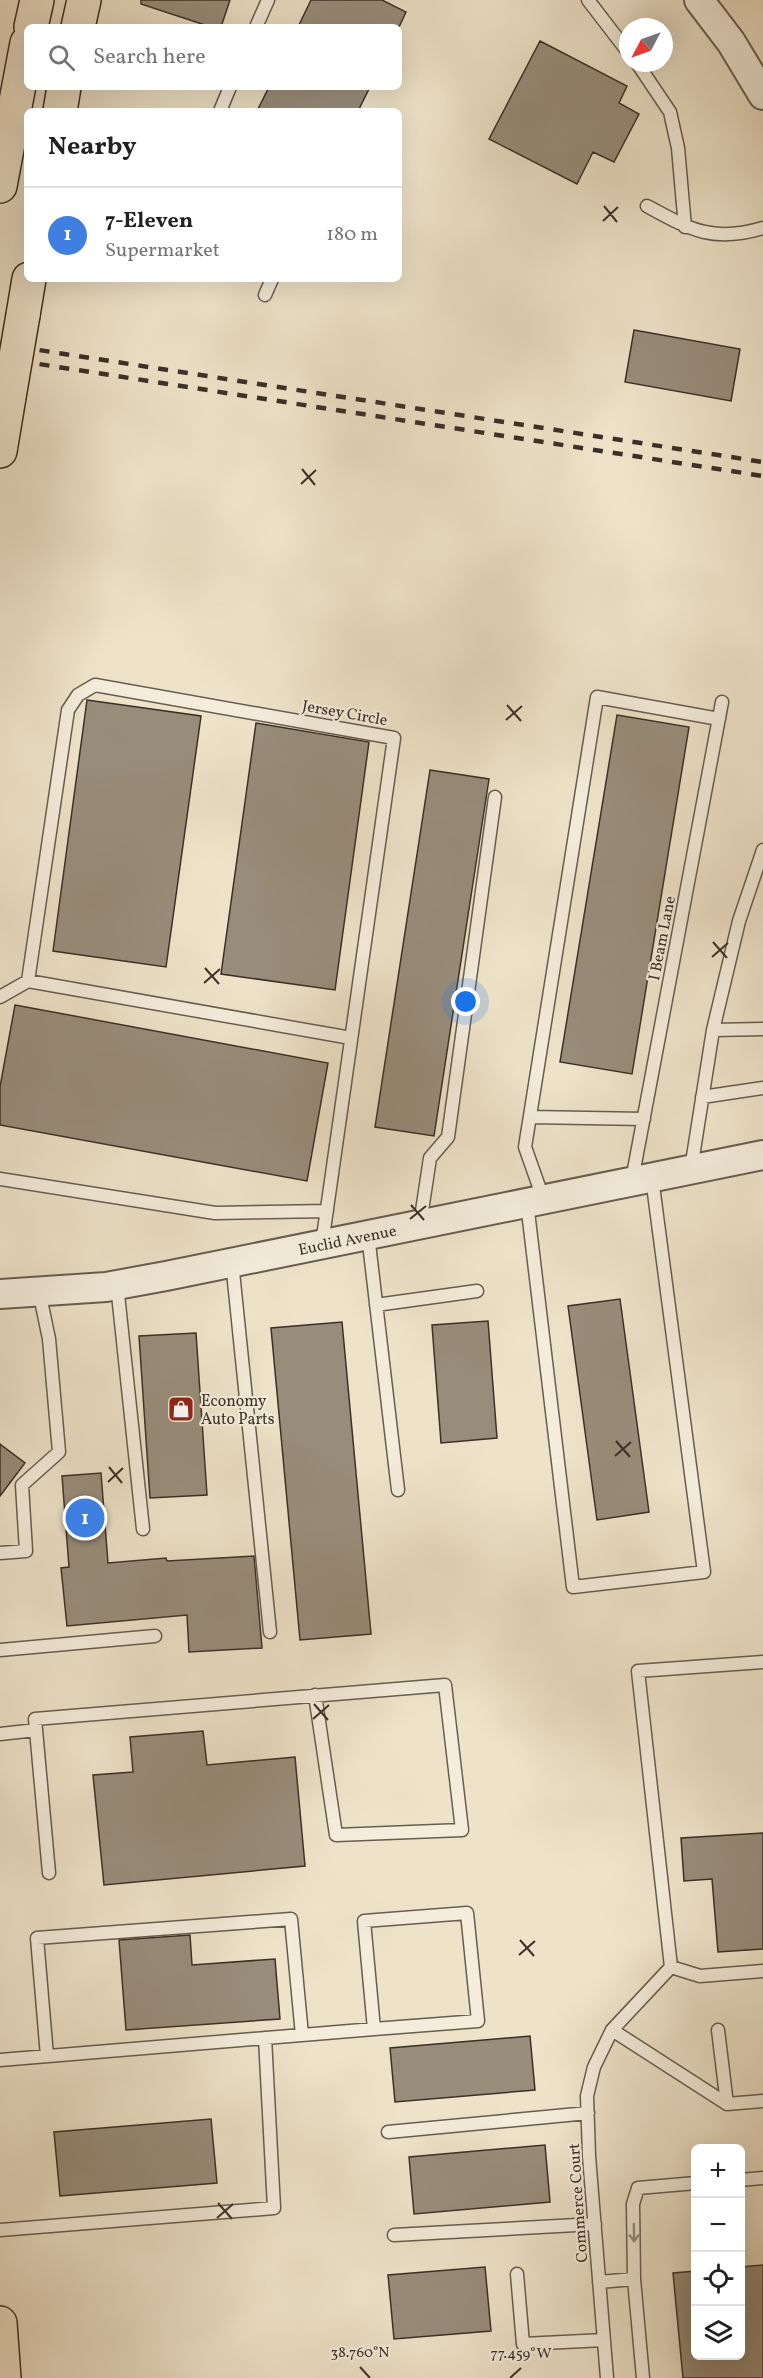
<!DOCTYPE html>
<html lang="en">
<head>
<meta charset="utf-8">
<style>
	:root { --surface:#fff; --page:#f2f2f2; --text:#202124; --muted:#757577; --line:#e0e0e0; --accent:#2563eb }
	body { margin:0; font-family:Vollkorn,serif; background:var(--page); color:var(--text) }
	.controls { position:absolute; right:18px; bottom:18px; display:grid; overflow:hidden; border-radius:9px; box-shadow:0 6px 24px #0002 }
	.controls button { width:54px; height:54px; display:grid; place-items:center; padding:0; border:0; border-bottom:2px solid var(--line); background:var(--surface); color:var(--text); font:30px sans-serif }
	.compass { position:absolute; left:619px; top:18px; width:54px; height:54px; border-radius:50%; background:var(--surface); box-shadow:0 6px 24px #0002; rotate:229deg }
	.you { position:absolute; left:466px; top:1002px; width:21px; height:21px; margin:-15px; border:4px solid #fff; border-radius:50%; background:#1a73e8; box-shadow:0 0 0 9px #1a73e833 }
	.badge { display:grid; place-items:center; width:39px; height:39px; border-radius:50%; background:var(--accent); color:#fff; font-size:20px; font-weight:700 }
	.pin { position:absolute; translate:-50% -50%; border:3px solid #fff; box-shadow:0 2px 6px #0006 }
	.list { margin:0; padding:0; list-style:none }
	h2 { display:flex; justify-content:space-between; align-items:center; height:78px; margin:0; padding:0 24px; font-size:26px }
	h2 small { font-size:20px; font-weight:400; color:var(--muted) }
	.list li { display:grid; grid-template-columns:39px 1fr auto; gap:18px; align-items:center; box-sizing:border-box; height:96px; padding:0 24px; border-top:2px solid var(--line) }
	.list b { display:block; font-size:22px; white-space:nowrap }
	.list p { margin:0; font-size:20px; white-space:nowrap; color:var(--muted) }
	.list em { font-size:20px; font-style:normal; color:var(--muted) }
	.icon { flex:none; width:33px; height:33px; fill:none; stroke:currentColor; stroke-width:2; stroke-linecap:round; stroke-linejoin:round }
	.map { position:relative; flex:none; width:763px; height:2378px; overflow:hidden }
	.search { position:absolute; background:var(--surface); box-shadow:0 6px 24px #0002; left:24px; top:24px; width:378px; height:66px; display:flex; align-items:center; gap:15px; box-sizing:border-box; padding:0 21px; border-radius:9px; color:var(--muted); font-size:22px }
	.panel { position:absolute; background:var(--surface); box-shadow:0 6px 24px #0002; left:24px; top:108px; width:378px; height:174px; border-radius:9px }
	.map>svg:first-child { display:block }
	.building { fill:#988d7b; stroke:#3a3027; stroke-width:1.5 }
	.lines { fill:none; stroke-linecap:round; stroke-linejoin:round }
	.service-casing { stroke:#675d50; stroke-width:15 }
	.tertiary-casing { stroke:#675d50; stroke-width:32 }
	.trunk-casing { stroke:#3a3027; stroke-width:36 }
	.service { stroke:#f4eddc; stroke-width:12 }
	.tertiary { stroke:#f4eddc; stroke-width:28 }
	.trunk { stroke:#eee3c9; stroke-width:33 }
	.rail { stroke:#3a3027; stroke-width:4.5; stroke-dasharray:10 10; stroke-linecap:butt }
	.trunk-bridge-casing { stroke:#3a3027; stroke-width:36; stroke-linecap:butt }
	.trunk-bridge { stroke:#eee3c9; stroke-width:33 }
	.oneway { stroke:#978e82 }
	.ticks { fill:none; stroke:#3a3027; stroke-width:2 }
	.labels { text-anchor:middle; stroke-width:4.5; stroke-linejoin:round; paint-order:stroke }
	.street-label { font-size:16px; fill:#3a3027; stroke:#f4eddc }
	.poi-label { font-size:16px; fill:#3a3027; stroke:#f4eddc; text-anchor:start }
	.ticks-label { font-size:15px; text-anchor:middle; fill:#3a3027; stroke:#f4eddc; stroke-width:4.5; stroke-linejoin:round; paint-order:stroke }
</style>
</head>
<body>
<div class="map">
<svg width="763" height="2378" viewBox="0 0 763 2378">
	<rect width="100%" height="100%" fill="#eee3c9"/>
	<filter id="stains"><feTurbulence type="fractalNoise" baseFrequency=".00333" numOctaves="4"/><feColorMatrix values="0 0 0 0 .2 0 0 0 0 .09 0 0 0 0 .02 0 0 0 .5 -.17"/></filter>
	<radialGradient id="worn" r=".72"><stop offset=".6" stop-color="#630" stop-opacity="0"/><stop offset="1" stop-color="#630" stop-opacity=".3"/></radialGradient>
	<!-- building -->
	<path class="building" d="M141 0H230L221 27H211L141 4Z
		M311 0H382L406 12 399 27H298Z
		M540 41 627 86 619 103 639 114 614 162 593 152 577 184 489 139Z
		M269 87H370L358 111H257Z
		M634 330 740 349 731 401 625 382Z
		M87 700 201 716 166 967 53 951Z
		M617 715 689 727 632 1074 560 1062Z
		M256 723 369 742 335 990 221 974Z
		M430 770 489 779 434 1136 375 1127Z
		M15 1005 328 1063 307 1181 0 1125V1087Z
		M620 1299 649 1512 597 1520 568 1306Z
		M488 1321 497 1438 441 1443 432 1325Z
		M342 1322 371 1634 300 1640 271 1328Z
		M196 1333 207 1495 150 1498 139 1336Z
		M0 1444 25 1463 0 1496Z
		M101 1473 108 1563 166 1558 167 1561 254 1556 262 1648 189 1652 187 1615 67 1626 61 1568 69 1567 62 1476Z
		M203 1731 207 1765 295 1757 305 1866 104 1885 93 1775 133 1772 130 1737Z
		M763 1833V1949L718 1952 712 1879 684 1881 681 1838Z
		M190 1935 192 1965 275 1959 280 2019 126 2030 119 1940Z
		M530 2036 535 2090 395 2102 390 2048Z
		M211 2119 217 2183 60 2196 54 2132Z
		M545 2145 550 2202 414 2214 409 2157Z
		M763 2265V2378H683L673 2273 696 2271V2355H741V2267Z
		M485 2267 491 2331 394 2339 388 2275Z"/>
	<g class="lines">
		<defs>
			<path id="service" d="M588 0 628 52
				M256 27 268 0
				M637 63 670 112 678 148 685 227
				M220 111 230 87
				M647 206C691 230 713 243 763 228
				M265 295 272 279
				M28 981 68 710 78 695 95 685 394 738 322 1244
				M0 997 28 981 351 1038
				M713 1030 739 921 763 850
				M702 1097 763 1088
				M530 1117 644 1119
				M691 1169 713 1030 763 1029
				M0 1179 215 1213 327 1211
				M632 1180 722 702
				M543 1198 525 1147 597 697 719 719
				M527 1203 573 1587 704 1572 652 1178
				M420 1224 430 1158 448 1137 495 797
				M368 1235 398 1490
				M232 1262 270 1632
				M117 1285 143 1529
				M376 1305 477 1291
				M0 1553 26 1551 22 1485 59 1452 49 1339 39 1291
				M0 1650 155 1636
				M0 1734 36 1730
				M49 1873 35 1719 445 1685 462 1830 336 1835 315 1695
				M467 1913 478 2021 374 2029 364 1921Z
				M671 1967 700 1976 763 1971
				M612 2030 727 2104 763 2101
				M718 2030 727 2104
				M47 2056 37 1938 291 1919 302 2035
				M0 2060 374 2029
				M388 2132 588 2113
				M740 2180 763 2178
				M0 2230 274 2208 265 2038
				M394 2235 595 2224
				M517 2274 523 2344 604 2340
				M599 2282 634 2279
				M607 2378 589 2156 587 2096 594 2067 612 2030 671 1967 638 1671 763 1662
				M643 2378 634 2279 633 2204 638 2188 696 2183"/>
			<g id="tertiary">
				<path d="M699 0 731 42 763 95"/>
				<path id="s1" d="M0 1294 106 1287 166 1276 763 1155"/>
			</g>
			<path id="trunk" d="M31 27 37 0
				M78 27 84 0
				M60 111 64 87
				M0 186 27 43
				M23 315 29 279
				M0 451 9 397
				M0 2323 4 2378"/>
		</defs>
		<!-- service casing -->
		<use href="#service" class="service-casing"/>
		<!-- tertiary casing -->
		<use href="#tertiary" class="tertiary-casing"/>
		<!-- trunk casing -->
		<use href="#trunk" class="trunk-casing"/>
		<!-- service -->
		<use href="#service" class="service"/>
		<!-- tertiary -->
		<use href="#tertiary" class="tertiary"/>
		<!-- trunk -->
		<use href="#trunk" class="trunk"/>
		<!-- rail -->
		<path class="rail" d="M0 344 763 462
			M0 358 763 476"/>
		<defs>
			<path id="trunk-bridge" d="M9 397 23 315"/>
		</defs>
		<!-- trunk-bridge casing -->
		<use href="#trunk-bridge" class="trunk-bridge-casing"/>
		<!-- trunk-bridge -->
		<use href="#trunk-bridge" class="trunk-bridge"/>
	</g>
	<!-- one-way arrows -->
	<defs><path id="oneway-shaft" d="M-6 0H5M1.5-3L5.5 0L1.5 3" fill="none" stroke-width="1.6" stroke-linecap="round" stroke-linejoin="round" transform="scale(1.5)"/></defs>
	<use class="oneway" href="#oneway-shaft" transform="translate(634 2233) rotate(89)"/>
	<!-- ticks -->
	<path class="ticks" d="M604 206 617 222M603 221 618 207M302 469 315 485M301 484 316 470M507 705 521 721M506 720 522 706M713 942 727 958M712 957 728 943M205 968 219 984M204 983 220 969M411 1205 424 1220M410 1219 426 1206M616 1441 630 1457M615 1456 631 1442M109 1467 122 1483M108 1482 123 1468M314 1704 328 1720M313 1719 329 1705M520 1940 534 1956M519 1955 535 1941M218 2203 232 2219M217 2218 233 2204M360 2367 370 2378M510 2378 521 2368"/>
	<!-- icons -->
	<defs>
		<symbol id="shop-square" viewBox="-11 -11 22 22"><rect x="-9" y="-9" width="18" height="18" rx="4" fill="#8f2418" stroke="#f4eddc"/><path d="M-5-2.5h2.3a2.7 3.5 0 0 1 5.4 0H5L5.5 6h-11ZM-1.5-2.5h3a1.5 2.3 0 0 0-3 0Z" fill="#fff"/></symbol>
	</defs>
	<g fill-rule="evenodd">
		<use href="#shop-square" x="166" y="1394" width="30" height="30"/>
	</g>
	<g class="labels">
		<!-- street labels -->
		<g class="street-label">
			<text transform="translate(345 712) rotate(10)" y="6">Jersey Circle</text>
			<text transform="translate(661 938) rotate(-79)" y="6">I Beam Lane</text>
			<text dy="6" stroke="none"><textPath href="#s1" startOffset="352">Euclid Avenue</textPath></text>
			<text transform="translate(577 2203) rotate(-94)" y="6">Commerce Court</text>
		</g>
		<!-- poi labels -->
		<g class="poi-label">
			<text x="201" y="1406">Economy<tspan x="201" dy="18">Auto Parts</tspan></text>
		</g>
	</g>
	<g class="ticks-label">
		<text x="360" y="2357">38.760°N</text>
		<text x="521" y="2358">77.459°W</text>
	</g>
	<rect width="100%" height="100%" filter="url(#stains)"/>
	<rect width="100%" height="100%" fill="url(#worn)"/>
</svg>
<div class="controls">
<button>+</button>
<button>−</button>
<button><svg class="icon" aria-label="locate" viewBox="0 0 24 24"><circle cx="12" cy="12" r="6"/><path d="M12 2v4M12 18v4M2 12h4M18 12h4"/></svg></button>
<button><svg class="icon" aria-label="layers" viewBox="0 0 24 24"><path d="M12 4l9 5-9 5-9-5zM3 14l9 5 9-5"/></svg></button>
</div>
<svg class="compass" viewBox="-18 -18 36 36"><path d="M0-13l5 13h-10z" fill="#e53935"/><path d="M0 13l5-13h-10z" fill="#757577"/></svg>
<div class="you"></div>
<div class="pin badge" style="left:85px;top:1518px;background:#3f7fe0">1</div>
<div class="search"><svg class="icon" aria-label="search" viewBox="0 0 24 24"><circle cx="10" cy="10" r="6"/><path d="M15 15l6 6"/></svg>Search here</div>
<section class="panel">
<h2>Nearby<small></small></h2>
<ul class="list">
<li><span class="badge" style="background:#3f7fe0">1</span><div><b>7-Eleven</b><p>Supermarket</p></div><em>180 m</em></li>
</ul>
</section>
</div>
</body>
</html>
